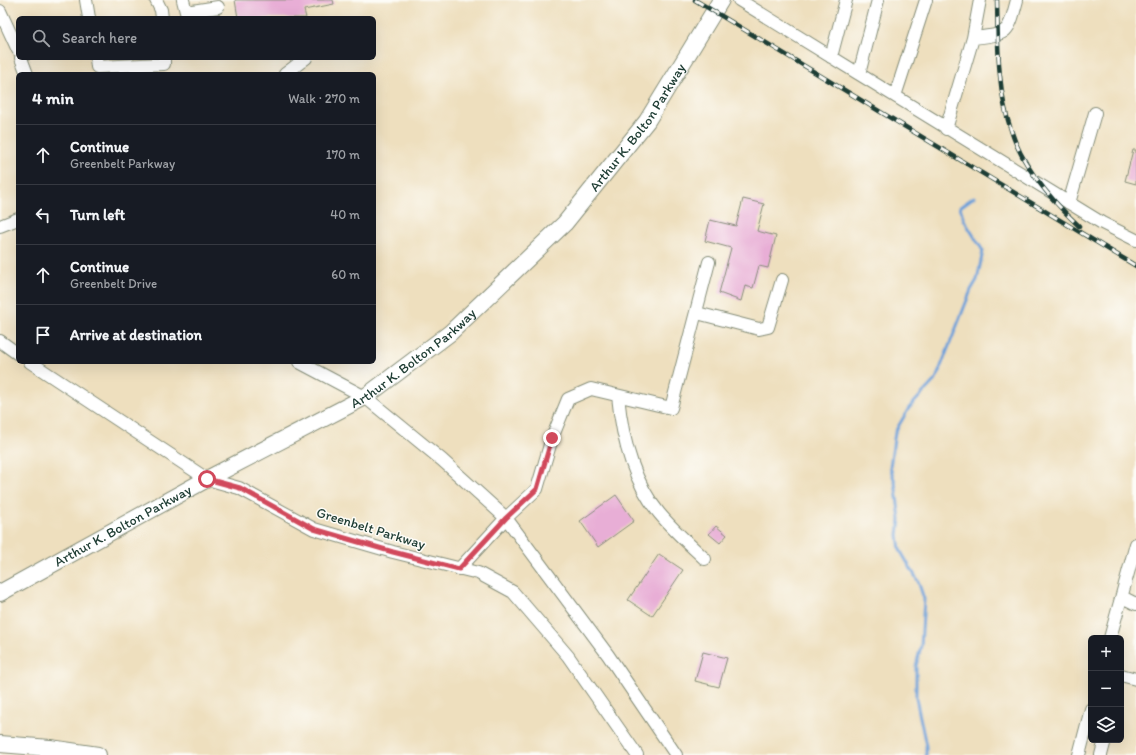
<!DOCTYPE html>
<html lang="en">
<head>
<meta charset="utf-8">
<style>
	:root { --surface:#171b24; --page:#20242c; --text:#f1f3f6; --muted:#9ea1a6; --line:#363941 }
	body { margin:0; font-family:Itim,sans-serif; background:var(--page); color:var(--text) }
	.controls { position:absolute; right:12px; bottom:12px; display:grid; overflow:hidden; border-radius:6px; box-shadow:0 4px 16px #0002 }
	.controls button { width:36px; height:36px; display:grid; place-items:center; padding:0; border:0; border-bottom:1px solid var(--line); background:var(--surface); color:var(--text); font:20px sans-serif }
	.stop { position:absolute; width:12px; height:12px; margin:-9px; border:3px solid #d1495b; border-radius:50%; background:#fff }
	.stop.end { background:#d1495b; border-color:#fff; box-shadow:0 1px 4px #0008 }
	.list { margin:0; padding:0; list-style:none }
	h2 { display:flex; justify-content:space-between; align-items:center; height:52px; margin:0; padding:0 16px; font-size:17px }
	h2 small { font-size:13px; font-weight:400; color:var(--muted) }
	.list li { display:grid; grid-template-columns:26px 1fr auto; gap:12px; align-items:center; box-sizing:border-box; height:60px; padding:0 16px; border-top:1px solid var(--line) }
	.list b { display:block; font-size:15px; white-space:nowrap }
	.list p { margin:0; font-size:13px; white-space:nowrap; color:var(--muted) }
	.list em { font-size:13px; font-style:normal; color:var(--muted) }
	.icon { flex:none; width:22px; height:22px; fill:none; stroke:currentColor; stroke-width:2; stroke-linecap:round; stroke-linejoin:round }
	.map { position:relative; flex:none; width:1136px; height:755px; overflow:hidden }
	.search { position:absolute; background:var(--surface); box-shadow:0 4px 16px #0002; left:16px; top:16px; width:360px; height:44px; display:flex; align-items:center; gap:10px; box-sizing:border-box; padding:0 14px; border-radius:6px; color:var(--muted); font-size:15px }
	.panel { position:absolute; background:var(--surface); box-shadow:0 4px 16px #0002; left:16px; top:72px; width:360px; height:292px; border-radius:6px }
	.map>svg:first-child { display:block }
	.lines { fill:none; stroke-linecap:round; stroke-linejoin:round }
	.stream { stroke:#6da0d9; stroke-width:3 }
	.building { fill:#e8aed6 }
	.minor-casing { stroke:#868e79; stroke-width:14 }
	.major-casing { stroke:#868e79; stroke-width:18 }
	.minor { stroke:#fff; stroke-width:12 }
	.major { stroke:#fff; stroke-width:16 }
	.rail-casing { stroke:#1f3d34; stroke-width:4.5 }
	.rail { stroke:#fdfcf7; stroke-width:3; stroke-dasharray:9; stroke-linecap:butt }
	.route { stroke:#d1495b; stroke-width:5 }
	.labels { text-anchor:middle; stroke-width:3; stroke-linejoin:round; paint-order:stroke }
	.street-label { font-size:14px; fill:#1f3d34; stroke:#fdfcf7 }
</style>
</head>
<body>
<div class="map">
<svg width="1136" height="755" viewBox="0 0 1136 755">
	<rect width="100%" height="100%" fill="#fdfcf7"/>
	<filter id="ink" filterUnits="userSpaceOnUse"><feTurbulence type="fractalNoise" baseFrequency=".025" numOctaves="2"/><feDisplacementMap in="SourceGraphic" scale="8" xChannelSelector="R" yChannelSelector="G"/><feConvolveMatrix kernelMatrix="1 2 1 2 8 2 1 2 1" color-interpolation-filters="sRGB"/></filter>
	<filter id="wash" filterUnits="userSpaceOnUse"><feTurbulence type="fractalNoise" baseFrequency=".012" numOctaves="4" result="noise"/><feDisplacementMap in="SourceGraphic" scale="16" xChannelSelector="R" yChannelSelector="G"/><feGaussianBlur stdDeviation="0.9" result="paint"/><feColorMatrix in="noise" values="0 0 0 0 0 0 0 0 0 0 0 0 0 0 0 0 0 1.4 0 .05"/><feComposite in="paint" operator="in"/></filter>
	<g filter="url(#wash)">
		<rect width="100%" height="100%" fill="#eedfbe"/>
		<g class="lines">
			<!-- stream -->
			<path class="stream" d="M926 755V746L916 698V666L921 646 924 599 918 581 900 550 898 535 900 519 895 482 890 467 895 432 909 408 936 379 971 290 977 280 983 251 964 220 960 207 974 197"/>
		</g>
		<g id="blocks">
			<!-- building -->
			<path class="building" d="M235 0H333L334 4 304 10 306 18H238Z
				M1133 150H1136V184L1125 181Z
				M743 199 764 204 757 231 776 236 768 268 759 266 753 288 745 286 741 301 719 293 731 248 705 241 710 220 736 226Z
				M616 495 634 521 598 547 580 521Z
				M716 526 727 535 720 543 709 534Z
				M659 554 683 570 652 616 628 600Z
				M703 652 727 658 719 687 695 681Z"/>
		</g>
	</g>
	<g filter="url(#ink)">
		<use href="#blocks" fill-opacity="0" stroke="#868e79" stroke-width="1"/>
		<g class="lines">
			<defs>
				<path id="minor" d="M86 0 89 18
					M156 0 161 10 162 18
					M183 0 186 12 218 7
					M739 0 859 74 878 0
					M0 11 18 50
					M973 38C1008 34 1008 35 1017 0
					M831 57 846 0
					M21 58 27 74
					M96 58 97 67 164 64V58
					M285 74 306 58
					M859 74 1102 223 1136 240
					M895 96 926 0
					M946 129 973 38 980 0
					M1069 203 1095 113
					M0 226 18 219
					M697 313 759 329 768 327 782 280
					M0 341 18 354
					M30 362 207 479 239 488 314 529 393 552 478 573 513 592 568 656 637 755
					M299 362 365 397 442 460 506 518 608 655 676 755
					M618 396C622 438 632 480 659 513 673 530 689 544 705 559
					M459 569 506 518 537 489 552 438 568 399 591 389 671 408 709 262
					M1122 597 1136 604
					M1110 638 1136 544
					M1121 675 1136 679
					M1079 755 1091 709
					M1101 755 1105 740"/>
				<g id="major">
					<path id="s1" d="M0 593 207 479 365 397 450 333 565 223 647 121 721 0"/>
					<path d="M0 744 50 748 98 755"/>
				</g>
			</defs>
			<!-- minor casing -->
			<use href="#minor" class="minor-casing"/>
			<!-- major casing -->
			<use href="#major" class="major-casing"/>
			<!-- minor -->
			<use href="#minor" class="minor"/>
			<!-- major -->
			<use href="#major" class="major"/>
			<defs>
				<path id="rail" d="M695 0 1136 266
					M997 0C998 42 997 90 1011 130 1022 166 1051 200 1079 226"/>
			</defs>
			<!-- rail casing -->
			<use href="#rail" class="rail-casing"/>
			<!-- rail -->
			<use href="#rail" class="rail"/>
		</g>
	</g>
	<g class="lines" filter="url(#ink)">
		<!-- route -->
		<path class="route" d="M207 479 240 488 314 529 393 552 459 569 506 518 537 489 552 438"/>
	</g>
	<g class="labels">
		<!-- street labels -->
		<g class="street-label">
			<text dy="5" stroke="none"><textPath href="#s1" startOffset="800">Arthur K. Bolton Parkway</textPath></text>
			<text dy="5" stroke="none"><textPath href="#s1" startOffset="476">Arthur K. Bolton Parkway</textPath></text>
			<text dy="5" stroke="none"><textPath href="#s1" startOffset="140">Arthur K. Bolton Parkway</textPath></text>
			<text transform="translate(371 528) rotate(17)" y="5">Greenbelt Parkway</text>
		</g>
	</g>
</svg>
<div class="controls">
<button>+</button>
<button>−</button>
<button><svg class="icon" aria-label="layers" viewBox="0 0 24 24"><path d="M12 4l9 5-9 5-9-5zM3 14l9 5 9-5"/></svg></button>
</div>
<div class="stop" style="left:207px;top:479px"></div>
<div class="stop end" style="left:552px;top:438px"></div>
<div class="search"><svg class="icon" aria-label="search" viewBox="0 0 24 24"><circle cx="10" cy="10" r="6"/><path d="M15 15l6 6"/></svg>Search here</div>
<section class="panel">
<h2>4 min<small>Walk · 270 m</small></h2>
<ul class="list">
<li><svg class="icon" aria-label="ahead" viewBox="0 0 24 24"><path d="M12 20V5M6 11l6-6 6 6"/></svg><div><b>Continue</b><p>Greenbelt Parkway</p></div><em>170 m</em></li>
<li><svg class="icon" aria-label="left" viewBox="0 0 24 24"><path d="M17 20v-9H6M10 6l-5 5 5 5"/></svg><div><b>Turn left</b></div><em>40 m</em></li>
<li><svg class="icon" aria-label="ahead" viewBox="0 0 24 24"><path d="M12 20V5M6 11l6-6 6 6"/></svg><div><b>Continue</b><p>Greenbelt Drive</p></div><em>60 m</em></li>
<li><svg class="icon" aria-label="arrive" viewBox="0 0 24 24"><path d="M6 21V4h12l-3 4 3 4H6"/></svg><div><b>Arrive at destination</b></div></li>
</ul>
</section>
</div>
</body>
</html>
